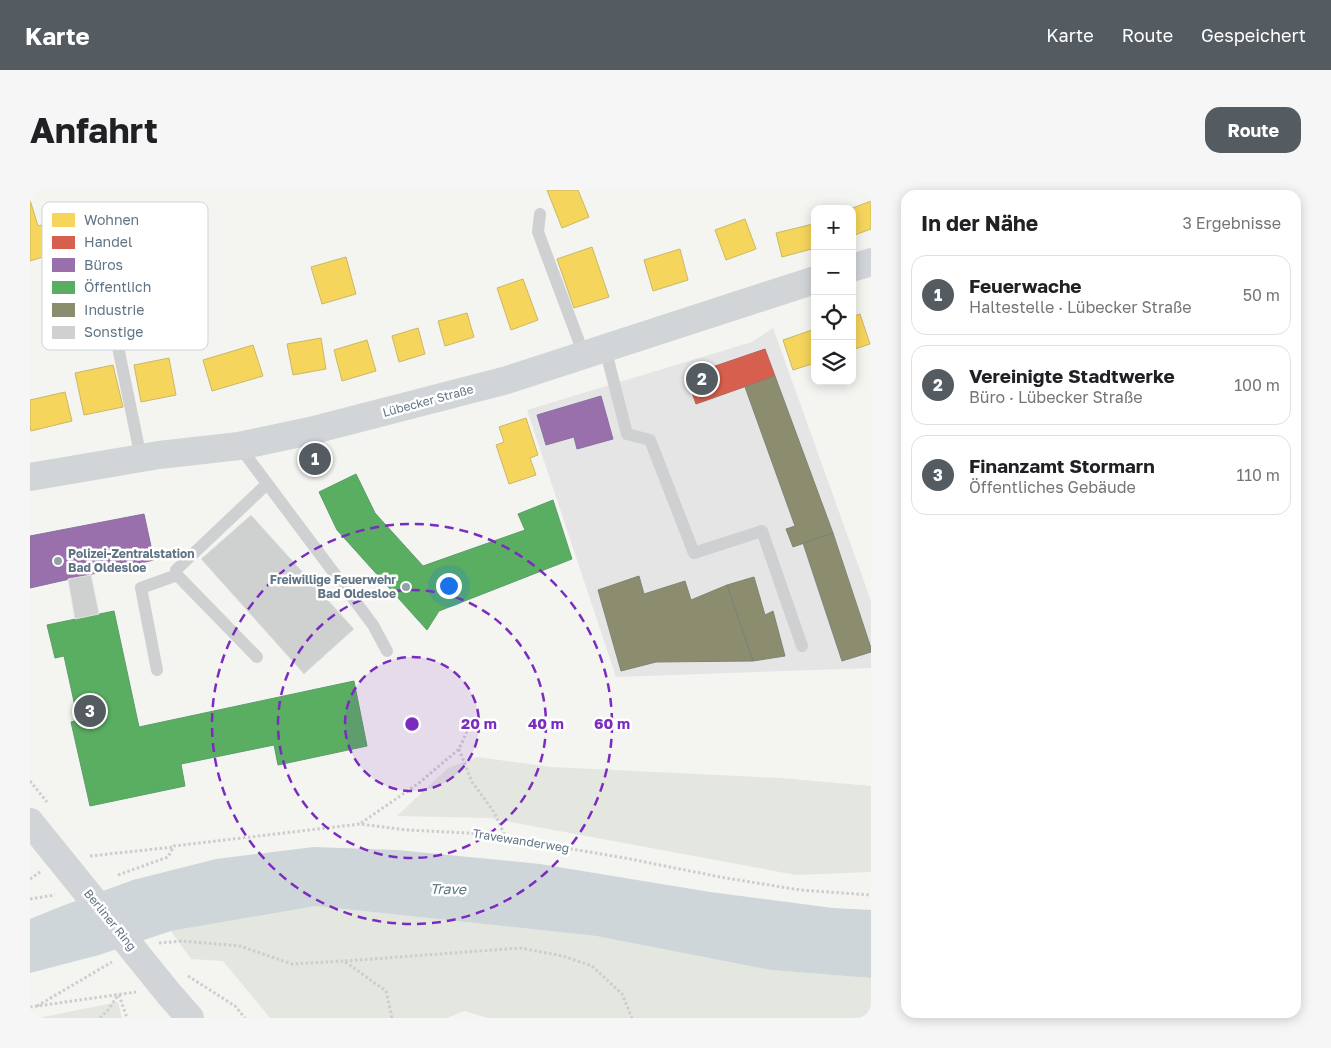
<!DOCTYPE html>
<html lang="de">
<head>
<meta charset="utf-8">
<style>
	:root { --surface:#fff; --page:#f6f6f6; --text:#202124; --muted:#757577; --line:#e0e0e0; --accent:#545b61 }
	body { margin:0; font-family:"Golos Text",sans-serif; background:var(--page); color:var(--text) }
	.controls { position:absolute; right:15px; top:15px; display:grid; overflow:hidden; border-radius:10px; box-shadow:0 2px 12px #0003 }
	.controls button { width:45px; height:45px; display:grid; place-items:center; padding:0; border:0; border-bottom:1px solid var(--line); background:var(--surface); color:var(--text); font:25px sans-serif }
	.you { position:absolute; left:418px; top:395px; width:18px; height:18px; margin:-12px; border:4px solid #fff; border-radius:50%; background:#1a73e8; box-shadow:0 0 0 8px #1a73e833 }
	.badge { display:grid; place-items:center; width:32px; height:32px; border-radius:50%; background:var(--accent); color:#fff; font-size:16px; font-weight:700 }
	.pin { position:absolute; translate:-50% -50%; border:2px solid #fff; box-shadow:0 1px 5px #0006 }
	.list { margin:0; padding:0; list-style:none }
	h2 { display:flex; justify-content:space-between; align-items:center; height:65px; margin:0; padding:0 20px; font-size:21px }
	h2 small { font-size:16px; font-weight:400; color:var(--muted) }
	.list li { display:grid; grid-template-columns:32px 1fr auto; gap:15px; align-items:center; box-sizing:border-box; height:80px; margin:0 10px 10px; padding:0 10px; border:1px solid var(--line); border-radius:15px }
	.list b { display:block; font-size:19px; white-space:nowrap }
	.list p { margin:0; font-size:16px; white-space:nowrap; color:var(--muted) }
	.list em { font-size:16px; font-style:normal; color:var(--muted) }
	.icon { flex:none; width:28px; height:28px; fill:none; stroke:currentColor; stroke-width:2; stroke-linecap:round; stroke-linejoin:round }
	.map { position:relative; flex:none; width:841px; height:828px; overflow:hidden; border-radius:15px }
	header { display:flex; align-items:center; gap:30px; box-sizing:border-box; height:70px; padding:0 25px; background:var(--accent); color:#fff }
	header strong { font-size:24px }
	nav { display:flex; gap:28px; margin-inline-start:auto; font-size:18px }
	.intro { display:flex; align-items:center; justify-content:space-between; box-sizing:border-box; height:120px; padding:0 30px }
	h1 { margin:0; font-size:35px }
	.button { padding:12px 22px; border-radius:15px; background:var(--accent); color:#fff; font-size:18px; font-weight:700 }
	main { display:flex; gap:30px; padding:0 30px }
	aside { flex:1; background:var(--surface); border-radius:15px; box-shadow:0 2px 12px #0003 }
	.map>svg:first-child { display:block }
	.built { fill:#e4e5e4 }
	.green { fill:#e3e7df }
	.water { fill:#ced6d9 }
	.homes { fill:#f6d55c; stroke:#c9b868 }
	.shops { fill:#d6604d; stroke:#b3665e }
	.offices { fill:#9970ab; stroke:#8871a0 }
	.public { fill:#5aae61; stroke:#5c9d6c }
	.industry { fill:#8c8c6e; stroke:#7f8575 }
	.building { fill:#cfd0d0; stroke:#e3e3e1 }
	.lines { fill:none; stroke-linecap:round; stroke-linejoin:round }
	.path { stroke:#cccdcd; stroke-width:3; stroke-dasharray:2.5 2.5; stroke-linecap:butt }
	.service { stroke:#cfd0d1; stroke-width:12 }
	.primary { stroke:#d1d5d8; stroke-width:28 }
	.ring { fill:none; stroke:#7b2cbf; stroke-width:2.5; stroke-dasharray:9 6 }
	.poi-dot { fill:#94a1ab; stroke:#fff; stroke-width:2 }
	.labels { text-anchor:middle; stroke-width:5; stroke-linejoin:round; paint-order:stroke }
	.street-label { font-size:12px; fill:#607485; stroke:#fff }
	.poi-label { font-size:12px; font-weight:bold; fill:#607485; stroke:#fff; text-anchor:start }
	.water-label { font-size:14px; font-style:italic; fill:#5c7783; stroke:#fff }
	.key { fill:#fff; stroke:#cfd5da; stroke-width:1 }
	.key-label { font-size:14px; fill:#607485 }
	.centre { fill:#7b2cbf; stroke:#fff; stroke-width:2.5 }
	.ring-label { font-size:15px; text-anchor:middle; font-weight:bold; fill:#7b2cbf; stroke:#fff; stroke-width:5; stroke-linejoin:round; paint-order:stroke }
</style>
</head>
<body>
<header>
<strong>Karte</strong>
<nav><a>Karte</a><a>Route</a><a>Gespeichert</a></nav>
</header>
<div class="intro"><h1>Anfahrt</h1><a class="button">Route</a></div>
<main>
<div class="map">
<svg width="841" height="828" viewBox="0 0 841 828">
	<rect width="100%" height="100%" fill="#f4f4f1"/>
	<!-- built -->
	<path class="built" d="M743 138 841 411V478L586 487 497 220 722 152Z"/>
	<!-- green -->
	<path class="green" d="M447 567 521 577 750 588 841 596V682L766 685 459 628 367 626 418 578Z
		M286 716 566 746 741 780 841 788V828H458L434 821 417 828H240L193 771 161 769 141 741Z
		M88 812 92 828H8Z"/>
	<!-- water -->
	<path class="water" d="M284 657 367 660 510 674 680 702 803 718 841 720V788L741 780 566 746 286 716 141 741 69 765 0 783V729L32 716 103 690 186 669Z"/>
	<!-- homes -->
	<path class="homes" d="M517 0H548L559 27 532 38Z
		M0 10 8 36 36 28 45 57 0 71Z
		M841 11V39L822 46V19H820Z
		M715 29 726 59 696 70 685 40Z
		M783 34 785 42V58L752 67 746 43Z
		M562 57 579 107 544 118 527 69Z
		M650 59 658 90 623 101 614 70Z
		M316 67 326 104 292 114 281 77Z
		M493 89 508 130 481 140 467 98Z
		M437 123 444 147 415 156 408 131Z
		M830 124 840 154 822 160V127Z
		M388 138 395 164 369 172 362 146Z
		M785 139V173L763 180 753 150Z
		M291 148 296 179 263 185 257 154Z
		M337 150 346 181 312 191 304 160Z
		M223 155 233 186 182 201 173 170Z
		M139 168 146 205 111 212 104 175Z
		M83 175 93 217 54 225 45 183Z
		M35 202 42 231 1 241 0 236V210Z
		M496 228 508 265 500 268 506 285 479 294 466 255 474 252 469 237Z"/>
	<!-- shops -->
	<path class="shops" d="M735 159 745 186 666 214 656 186Z"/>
	<!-- offices -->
	<path class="offices" d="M571 206 583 249 547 259 544 247 516 255 507 225Z
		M114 324 124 370 0 398V346Z"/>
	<!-- public -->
	<path class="public" d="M326 284 345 323 393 376 495 340 488 324 523 310 542 369 409 421 397 440 307 340 289 302Z
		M84 421 109 537 324 491 337 556 248 575 244 555 151 574 155 596 60 616 41 532 48 530 34 466 25 468 17 435Z"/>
	<!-- industry -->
	<path class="industry" d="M745 186 803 343 763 357 756 339 765 336 715 197Z
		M803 343 841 458V462L812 471 773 353Z
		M609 386 614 404 655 391 661 410 697 395 723 471 626 472 591 481 568 400Z
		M724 387 735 425 743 421 755 466 723 471 697 395Z"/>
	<!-- building -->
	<path class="building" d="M221 325 324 439 274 484 171 369Z
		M61 385 69 424 45 429 38 389Z"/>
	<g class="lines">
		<!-- path -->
		<path class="path" d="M429 559 442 592 464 622 476 648
			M0 591 17 612
			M331 633 389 593 429 559 440 535
			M60 666 144 657
			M88 685 138 667 144 656 330 634 377 640 459 644 476 648 595 668 690 687 770 700 841 705
			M0 689 10 682
			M0 709 25 705
			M129 753 152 751 210 756 262 774 314 771 356 801 362 828
			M315 771 490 758 533 766 562 776 592 804 602 828
			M158 786 205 816 215 828
			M89 805 97 828
			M7 816 82 772
			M0 817 106 802
			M70 828 78 820 88 805"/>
		<!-- service -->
		<path class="service" d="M510 24 508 42 554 165
			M63 99 88 157 111 268
			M575 158 597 244 620 250 664 363 732 341 772 456
			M209 256 343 435 357 461
			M227 467 147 385 146 380 237 294
			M127 480 111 398 147 385"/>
		<!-- primary -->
		<path class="primary" d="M822 78 841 72
			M0 287 129 265 209 256 280 241 477 190 785 90
			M0 632 139 804 160 828"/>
	</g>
	<!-- distance rings -->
	<circle cx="382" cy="534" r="67" fill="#7b2cbf" fill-opacity=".12"/>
	<g class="ring">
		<circle cx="382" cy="534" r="67"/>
		<circle cx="382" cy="534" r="134"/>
		<circle cx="382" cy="534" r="200"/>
	</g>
	<!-- markers -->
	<g class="poi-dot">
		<circle cx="28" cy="371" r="5"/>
		<circle cx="376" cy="397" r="5"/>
	</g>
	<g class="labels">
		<!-- street labels -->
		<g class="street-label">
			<text transform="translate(398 211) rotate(-15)" y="4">Lübecker Straße</text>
			<text transform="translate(491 651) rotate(9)" y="4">Travewanderweg</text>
			<text transform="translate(80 730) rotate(51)" y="4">Berliner Ring</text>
		</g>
		<!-- poi labels -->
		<g class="poi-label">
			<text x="38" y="368">Polizei-Zentralstation<tspan x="38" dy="14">Bad Oldesloe</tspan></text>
			<text x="366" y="394" text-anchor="end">Freiwillige Feuerwehr<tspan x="366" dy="14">Bad Oldesloe</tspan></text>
		</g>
		<!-- water labels -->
		<g class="water-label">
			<text transform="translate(418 699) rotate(1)" y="5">Trave</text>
		</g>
	</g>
	<!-- legend -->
	<rect x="12" y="12" width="166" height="148" rx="8" class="key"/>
	<rect x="22" y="23" width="23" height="14" fill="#f6d55c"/>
	<rect x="22" y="46" width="23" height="13" fill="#d6604d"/>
	<rect x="22" y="68" width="23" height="14" fill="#9970ab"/>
	<rect x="22" y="91" width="23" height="13" fill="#5aae61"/>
	<rect x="22" y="113" width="23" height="14" fill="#8c8c6e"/>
	<rect x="22" y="136" width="23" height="13" fill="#cfd0d0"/>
	<g class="key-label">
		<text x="54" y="35">Wohnen</text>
		<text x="54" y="57">Handel</text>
		<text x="54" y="80">Büros</text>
		<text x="54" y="102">Öffentlich</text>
		<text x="54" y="125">Industrie</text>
		<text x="54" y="147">Sonstige</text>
	</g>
	<circle cx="382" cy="534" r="8" class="centre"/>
	<g class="ring-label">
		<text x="449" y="539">20 m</text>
		<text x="516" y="539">40 m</text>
		<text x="582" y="539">60 m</text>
	</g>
</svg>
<div class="controls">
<button>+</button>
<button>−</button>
<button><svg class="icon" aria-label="locate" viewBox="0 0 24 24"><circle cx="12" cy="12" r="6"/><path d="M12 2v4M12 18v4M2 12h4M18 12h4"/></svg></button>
<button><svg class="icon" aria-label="layers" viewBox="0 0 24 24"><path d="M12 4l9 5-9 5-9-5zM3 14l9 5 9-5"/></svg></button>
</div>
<div class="you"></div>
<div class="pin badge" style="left:285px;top:269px">1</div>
<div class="pin badge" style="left:672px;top:189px">2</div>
<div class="pin badge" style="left:60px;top:521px">3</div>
</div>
<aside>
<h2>In der Nähe<small>3 Ergebnisse</small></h2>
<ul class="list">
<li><span class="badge">1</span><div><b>Feuerwache</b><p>Haltestelle · Lübecker Straße</p></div><em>50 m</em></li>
<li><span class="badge">2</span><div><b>Vereinigte Stadtwerke</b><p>Büro · Lübecker Straße</p></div><em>100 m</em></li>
<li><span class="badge">3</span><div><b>Finanzamt Stormarn</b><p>Öffentliches Gebäude</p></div><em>110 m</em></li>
</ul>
</aside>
</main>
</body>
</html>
